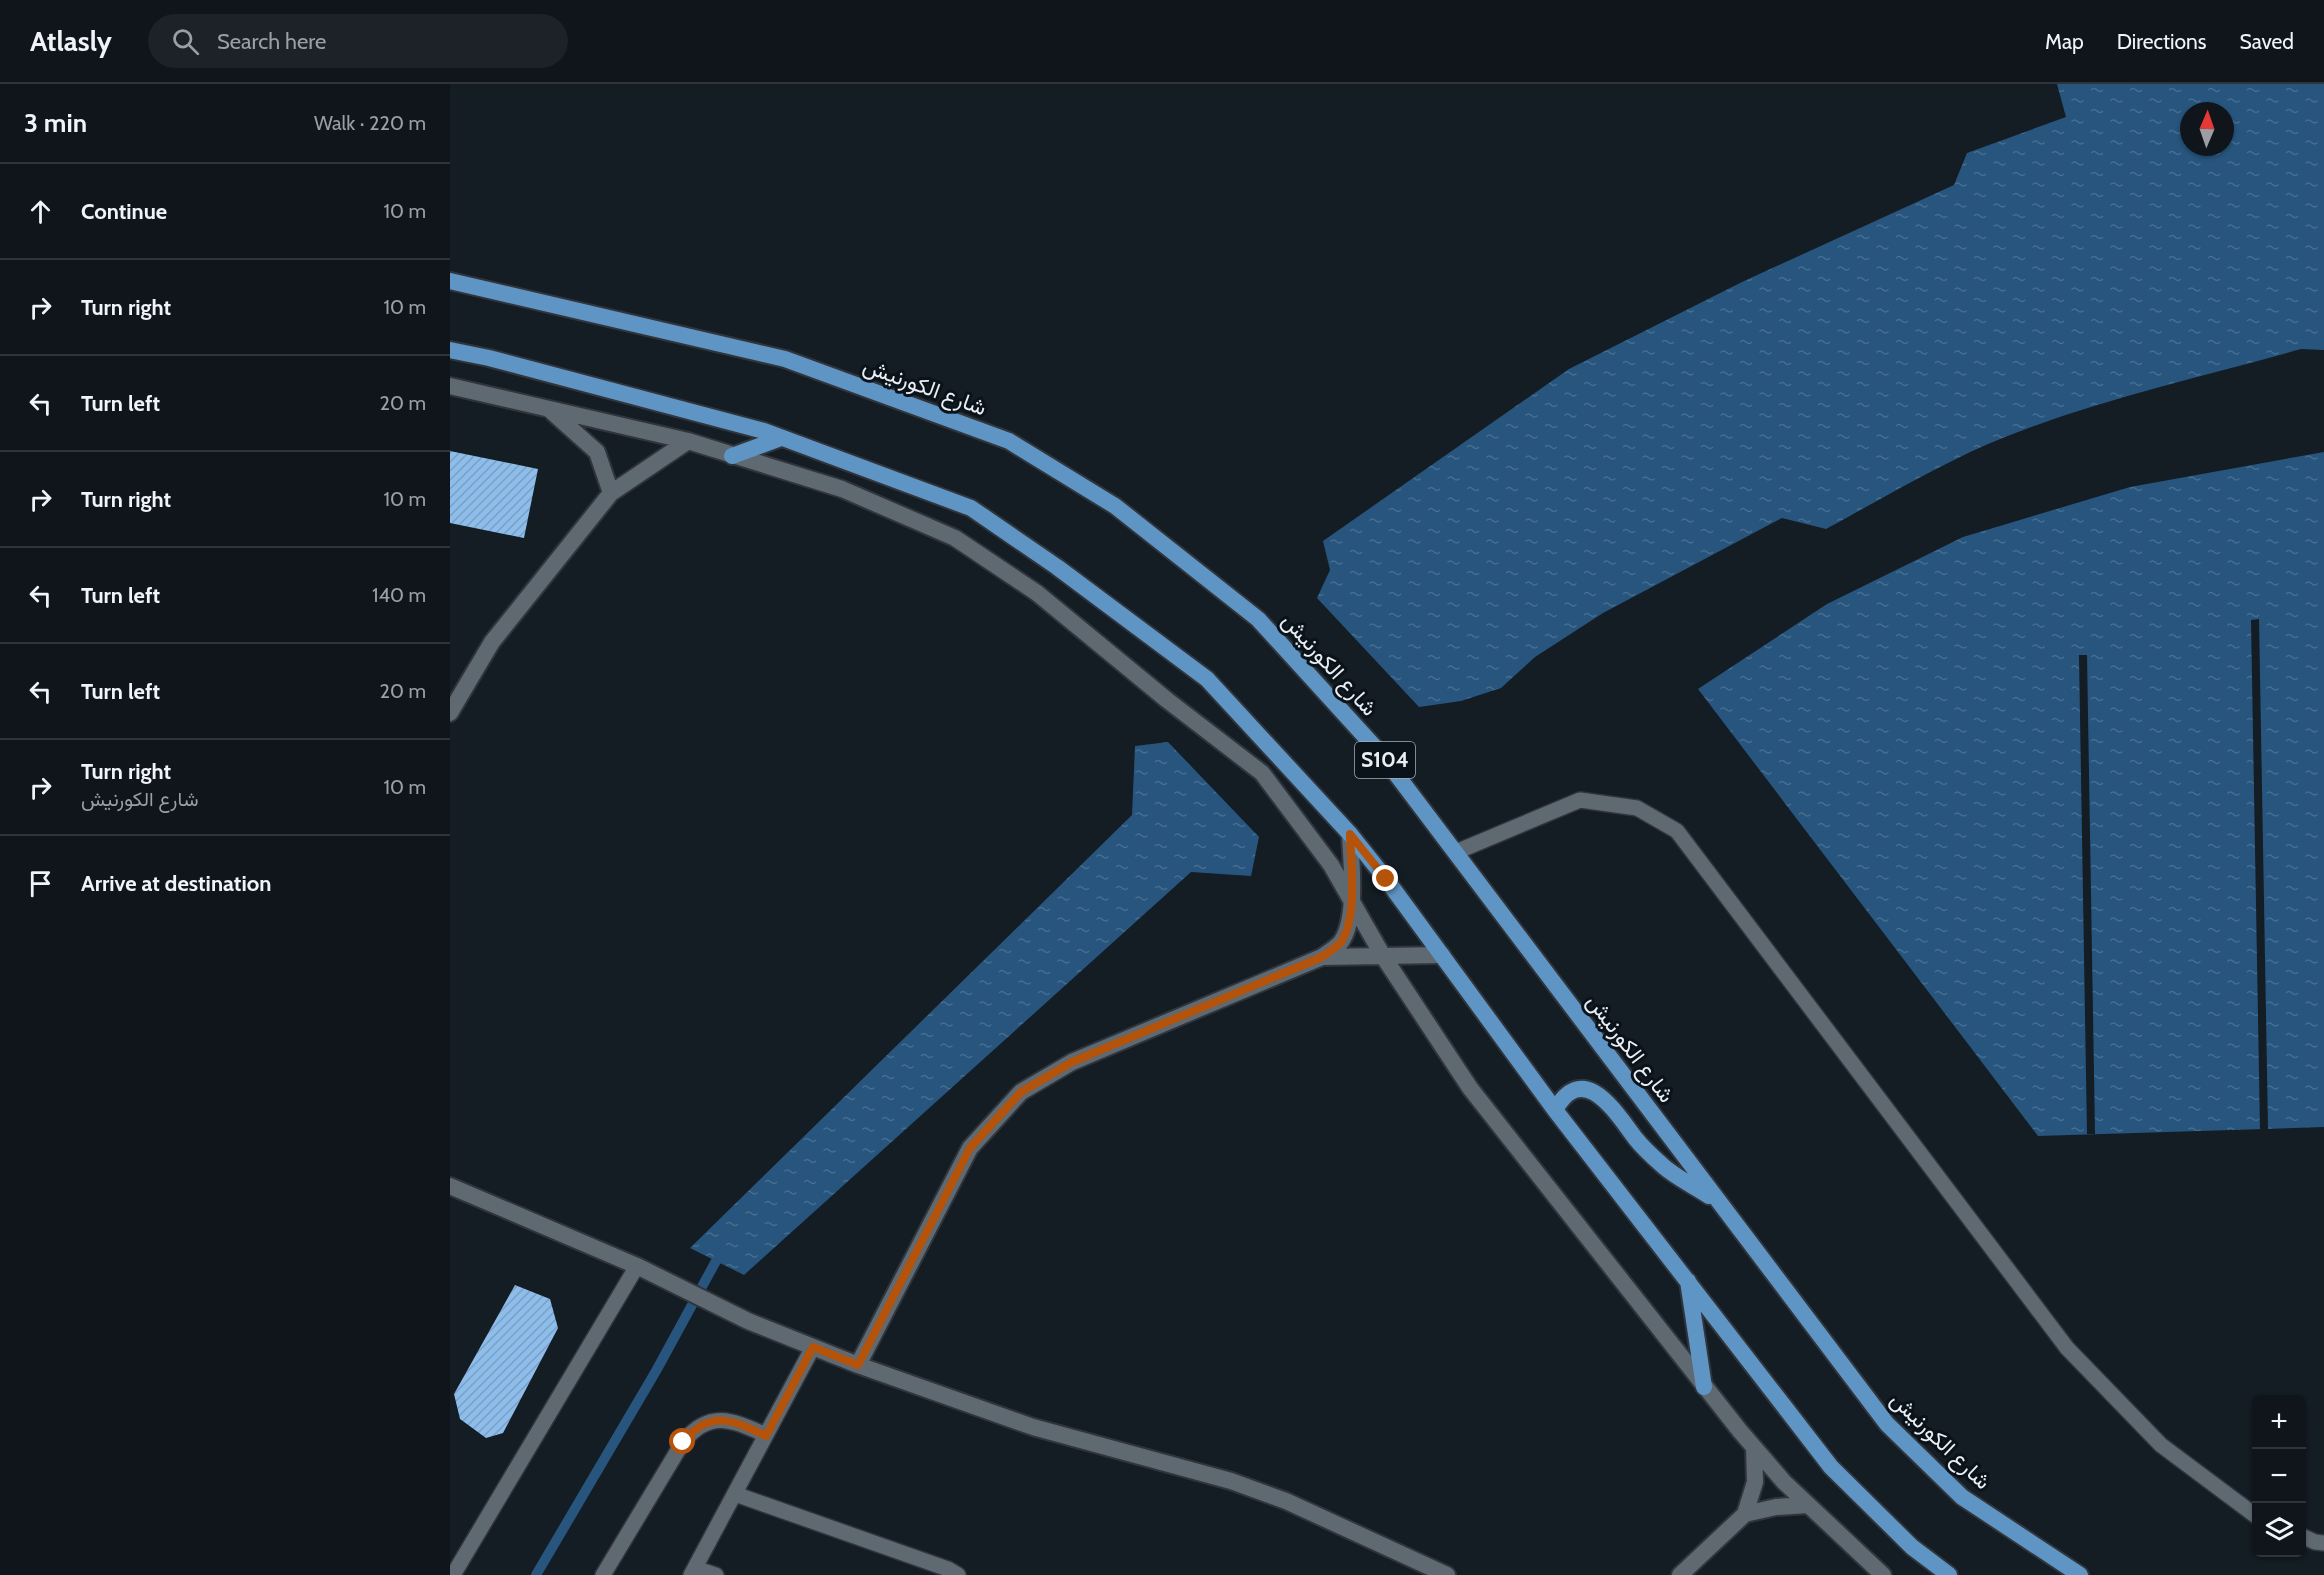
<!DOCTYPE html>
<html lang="en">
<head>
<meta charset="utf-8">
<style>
	:root { --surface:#0f151b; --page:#1d2228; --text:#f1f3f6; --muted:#9b9fa3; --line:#2f343a }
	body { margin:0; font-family:Cabin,Vazirmatn,sans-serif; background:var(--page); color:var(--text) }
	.controls { position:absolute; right:18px; bottom:18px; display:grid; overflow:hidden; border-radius:9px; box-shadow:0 2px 4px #0004 }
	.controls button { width:54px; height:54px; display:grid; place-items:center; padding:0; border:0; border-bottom:2px solid var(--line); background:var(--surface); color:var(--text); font:30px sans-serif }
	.compass { position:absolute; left:1730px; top:18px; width:54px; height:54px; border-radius:50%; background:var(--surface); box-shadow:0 2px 4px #0004; rotate:2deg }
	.stop { position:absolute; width:18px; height:18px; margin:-14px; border:4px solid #b45309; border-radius:50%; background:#fff }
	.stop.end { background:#b45309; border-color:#fff; box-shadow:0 2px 6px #0008 }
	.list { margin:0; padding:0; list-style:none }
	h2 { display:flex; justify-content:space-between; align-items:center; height:78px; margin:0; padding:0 24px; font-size:26px }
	h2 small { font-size:20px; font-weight:400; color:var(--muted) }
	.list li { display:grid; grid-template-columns:39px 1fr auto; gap:18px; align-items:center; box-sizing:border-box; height:96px; padding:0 24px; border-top:2px solid var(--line) }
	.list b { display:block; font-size:22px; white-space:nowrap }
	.list p { margin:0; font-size:20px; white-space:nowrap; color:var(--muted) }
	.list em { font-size:20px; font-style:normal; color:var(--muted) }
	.icon { flex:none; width:33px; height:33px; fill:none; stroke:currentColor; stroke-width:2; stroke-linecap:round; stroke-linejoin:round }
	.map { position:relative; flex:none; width:1874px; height:1491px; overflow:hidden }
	header { display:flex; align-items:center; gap:36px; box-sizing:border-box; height:84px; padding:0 30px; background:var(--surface); border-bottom:2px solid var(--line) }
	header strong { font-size:28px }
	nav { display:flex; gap:33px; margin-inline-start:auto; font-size:21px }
	.search { width:420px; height:54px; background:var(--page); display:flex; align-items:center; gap:15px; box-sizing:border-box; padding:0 21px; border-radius:33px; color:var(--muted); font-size:22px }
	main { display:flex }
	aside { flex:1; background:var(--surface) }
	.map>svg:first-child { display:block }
	.water { fill:url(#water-ripples); fill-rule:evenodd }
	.pier { fill:#141c24 }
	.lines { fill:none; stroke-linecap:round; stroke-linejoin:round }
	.stream { stroke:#27557d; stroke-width:10 }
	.building { fill:url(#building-hatch) }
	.service-casing { stroke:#30353b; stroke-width:18 }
	.minor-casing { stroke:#30353b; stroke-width:20 }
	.primary-casing { stroke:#30353b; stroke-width:20 }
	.service { stroke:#5f6972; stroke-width:15 }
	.minor { stroke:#5f6972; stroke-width:16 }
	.primary { stroke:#5f95c5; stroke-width:16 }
	.route { stroke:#b45309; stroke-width:8 }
	.labels { text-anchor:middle; stroke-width:6; stroke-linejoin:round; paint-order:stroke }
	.shield { fill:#0b131a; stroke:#a7adb3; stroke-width:1.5 }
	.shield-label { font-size:21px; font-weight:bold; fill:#eaeff5 }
	.street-label { font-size:22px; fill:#eaeff5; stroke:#0b131a }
</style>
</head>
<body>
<header>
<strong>Atlasly</strong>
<div class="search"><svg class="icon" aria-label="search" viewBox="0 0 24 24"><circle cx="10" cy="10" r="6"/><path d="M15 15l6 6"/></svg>Search here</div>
<nav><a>Map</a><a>Directions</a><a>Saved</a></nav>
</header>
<main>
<aside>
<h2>3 min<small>Walk · 220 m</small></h2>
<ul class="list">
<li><svg class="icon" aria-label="ahead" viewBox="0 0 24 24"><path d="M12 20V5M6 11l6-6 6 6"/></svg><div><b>Continue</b></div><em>10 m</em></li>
<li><svg class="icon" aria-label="right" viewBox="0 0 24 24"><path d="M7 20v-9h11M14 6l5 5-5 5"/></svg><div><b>Turn right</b></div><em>10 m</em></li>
<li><svg class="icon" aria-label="left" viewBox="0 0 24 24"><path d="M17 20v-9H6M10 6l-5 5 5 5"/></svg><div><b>Turn left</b></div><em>20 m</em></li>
<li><svg class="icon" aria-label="right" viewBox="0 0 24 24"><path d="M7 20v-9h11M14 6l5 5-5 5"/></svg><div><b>Turn right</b></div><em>10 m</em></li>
<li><svg class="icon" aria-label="left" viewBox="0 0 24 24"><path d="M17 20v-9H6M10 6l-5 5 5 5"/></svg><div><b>Turn left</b></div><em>140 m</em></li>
<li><svg class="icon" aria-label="left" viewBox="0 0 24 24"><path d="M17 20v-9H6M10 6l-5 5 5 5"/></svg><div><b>Turn left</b></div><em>20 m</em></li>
<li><svg class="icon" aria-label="right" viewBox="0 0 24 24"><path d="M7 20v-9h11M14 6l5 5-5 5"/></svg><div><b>Turn right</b><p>شارع الكورنيش</p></div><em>10 m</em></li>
<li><svg class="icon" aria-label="arrive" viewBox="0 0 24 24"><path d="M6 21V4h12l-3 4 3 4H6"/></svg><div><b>Arrive at destination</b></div></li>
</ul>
</aside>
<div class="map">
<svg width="1874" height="1491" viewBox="0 0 1874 1491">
	<defs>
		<pattern id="water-ripples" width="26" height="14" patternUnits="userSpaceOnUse" patternTransform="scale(1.5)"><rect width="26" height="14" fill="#27557d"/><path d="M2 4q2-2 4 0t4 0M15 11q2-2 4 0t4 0" fill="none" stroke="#466e90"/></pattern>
		<pattern id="building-hatch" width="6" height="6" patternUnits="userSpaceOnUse" patternTransform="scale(1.5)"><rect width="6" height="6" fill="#8dbdeb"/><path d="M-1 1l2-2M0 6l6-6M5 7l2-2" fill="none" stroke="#7ba0c3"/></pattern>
	</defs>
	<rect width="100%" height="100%" fill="#141c24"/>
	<!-- water -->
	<path class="water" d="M1607 0H1874V266L1851 265C1752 293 1650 315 1555 353 1495 377 1433 414 1376 445L1332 434 1153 529 1085 573 1051 604 1011 617 969 623 867 514 880 486 873 457 1119 285 1292 198 1504 101 1517 69 1616 33ZM1739 27H1775V63H1739Z
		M1874 368V1043L1588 1052 1248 605 1377 520 1513 453 1680 403Z
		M718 658 809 753 801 792 741 788 294 1191 240 1164 682 731 685 662Z"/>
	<!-- pier -->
	<path class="pier" d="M1809 535 1818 1045 1810 1046 1801 536Z
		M1629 571H1637L1645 1050H1637Z"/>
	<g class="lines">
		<!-- stream -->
		<path class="stream" d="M86 1491 206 1287 266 1177 276 1168"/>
	</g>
	<!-- building -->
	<path class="building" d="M0 367 88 385 74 454 0 439Z
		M65 1201 100 1215 108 1244 53 1349 36 1354 10 1335 4 1310Z"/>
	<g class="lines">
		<defs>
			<path id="service" d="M1006 768 1130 716 1187 724 1227 747 1617 1264 1711 1361 1806 1432
				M285 1410 498 1485 508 1491
				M1852 1452 1865 1458 1874 1459
				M245 1484 266 1491
				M3 1491 187 1182
				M153 1491 233 1358C260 1325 282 1336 316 1351
				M241 1491 363 1263"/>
			<path id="minor" d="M0 302 238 357 392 405 505 454 587 509 717 616 812 689 881 781 933 872 1020 1004 1290 1347 1334 1398 1433 1491
				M100 326 147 368 161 409 238 357
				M0 629 42 558 161 409
				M872 873 992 871
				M0 1102 187 1182 298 1237 408 1281 583 1343 781 1397 836 1417 997 1491
				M408 1281 520 1064 571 1008 622 978 872 873C878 868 886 864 891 858 908 833 901 779 900 750
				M1295 1430 1326 1423 1358 1421
				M1230 1491 1295 1430 1305 1398 1304 1363"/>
			<path id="primary" d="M0 197 335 275 559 357 665 422 808 535 931 670 1437 1340 1512 1413 1630 1491
				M0 266 39 274 314 347 521 424 607 483 757 595 900 750 936 795 1105 1026 1381 1383 1462 1463 1499 1491
				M282 372 331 354
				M1105 1026C1134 975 1166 1029 1186 1055 1193 1064 1203 1073 1212 1081 1225 1093 1244 1102 1259 1112
				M1238 1197 1254 1303"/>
		</defs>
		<!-- service casing -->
		<use href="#service" class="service-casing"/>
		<!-- minor casing -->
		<use href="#minor" class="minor-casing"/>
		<!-- primary casing -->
		<use href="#primary" class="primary-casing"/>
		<!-- service -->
		<use href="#service" class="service"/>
		<!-- minor -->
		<use href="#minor" class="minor"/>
		<!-- primary -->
		<use href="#primary" class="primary"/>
	</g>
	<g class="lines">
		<!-- route -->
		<path class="route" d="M233 1358C260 1325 283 1336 316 1352L363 1263 408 1281 520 1064 571 1008 622 978 872 873C878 868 886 864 891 858 908 833 901 779 900 750L936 795"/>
	</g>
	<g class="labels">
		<!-- shield labels -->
		<rect class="shield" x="905" y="658" width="60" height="36" rx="4.5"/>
		<g class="shield-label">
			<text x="935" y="683">S104</text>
		</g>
		<!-- street labels -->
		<g class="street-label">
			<text transform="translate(475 302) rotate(20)" y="8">شارع الكورنيش</text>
			<text transform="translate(880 580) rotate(48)" y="8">شارع الكورنيش</text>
			<text transform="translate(1181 964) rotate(53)" y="8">شارع الكورنيش</text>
			<text transform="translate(1491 1356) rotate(44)" y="8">شارع الكورنيش</text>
		</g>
	</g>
</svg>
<div class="controls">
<button>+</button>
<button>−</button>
<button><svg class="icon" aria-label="layers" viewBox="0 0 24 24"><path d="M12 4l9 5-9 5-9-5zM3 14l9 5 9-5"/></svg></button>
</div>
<svg class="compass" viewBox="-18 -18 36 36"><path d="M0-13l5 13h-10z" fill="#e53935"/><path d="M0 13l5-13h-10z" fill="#9b9fa3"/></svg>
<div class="stop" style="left:233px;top:1358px"></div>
<div class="stop end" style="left:936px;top:795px"></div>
</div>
</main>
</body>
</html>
